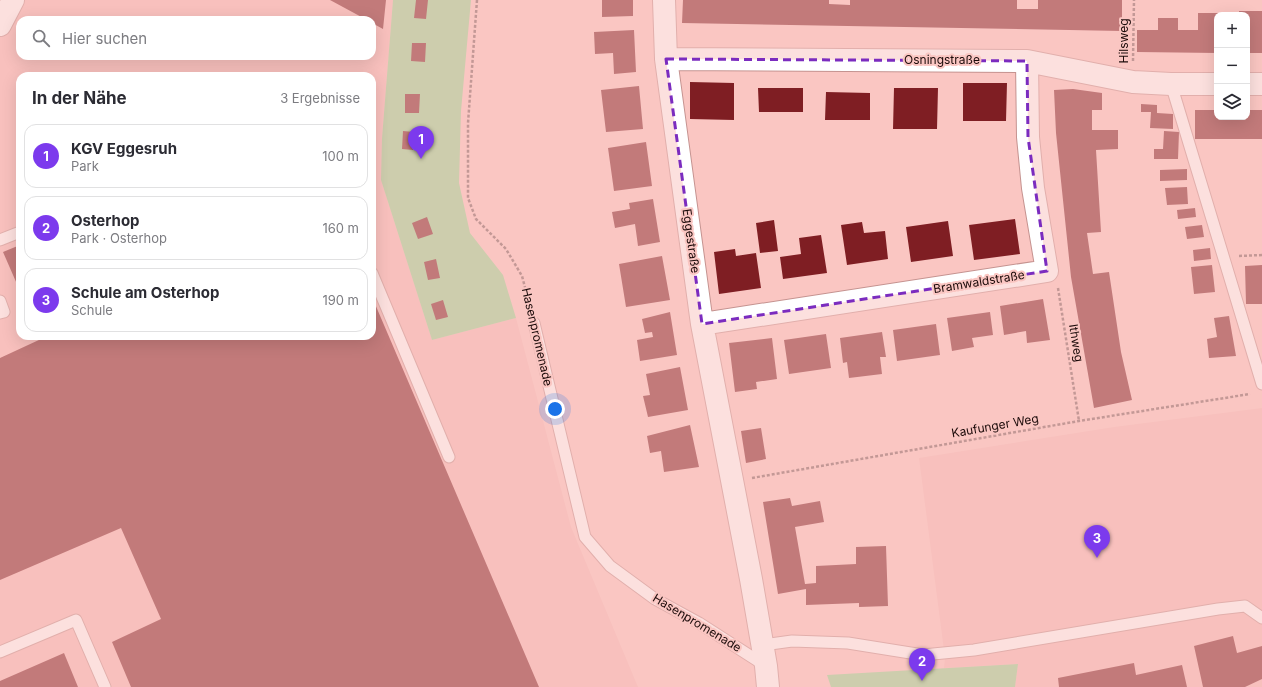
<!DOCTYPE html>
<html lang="de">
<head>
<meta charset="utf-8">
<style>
	:root { --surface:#fff; --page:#f7f7f7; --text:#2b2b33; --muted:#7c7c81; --line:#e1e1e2; --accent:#7c3aed }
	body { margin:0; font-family:Inter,sans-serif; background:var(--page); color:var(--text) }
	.controls { position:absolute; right:12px; top:12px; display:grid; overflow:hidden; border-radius:8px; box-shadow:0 4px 16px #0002 }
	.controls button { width:36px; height:36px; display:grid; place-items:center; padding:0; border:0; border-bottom:1px solid var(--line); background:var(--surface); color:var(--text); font:20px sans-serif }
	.you { position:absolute; left:555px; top:409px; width:14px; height:14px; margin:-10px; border:3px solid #fff; border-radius:50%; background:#1a73e8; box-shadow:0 0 0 6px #1a73e833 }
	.badge { display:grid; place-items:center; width:26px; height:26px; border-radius:50%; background:var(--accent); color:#fff; font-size:13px; font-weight:700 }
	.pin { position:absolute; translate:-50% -33px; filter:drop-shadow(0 1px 2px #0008) }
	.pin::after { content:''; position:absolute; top:21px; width:14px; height:12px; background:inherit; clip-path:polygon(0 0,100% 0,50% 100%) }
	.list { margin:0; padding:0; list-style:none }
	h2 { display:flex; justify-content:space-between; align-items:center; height:52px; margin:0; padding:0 16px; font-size:17px }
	h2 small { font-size:13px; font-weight:400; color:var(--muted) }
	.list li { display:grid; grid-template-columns:26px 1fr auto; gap:12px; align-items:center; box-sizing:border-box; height:64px; margin:0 8px 8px; padding:0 8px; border:1px solid var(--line); border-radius:12px }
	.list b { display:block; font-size:15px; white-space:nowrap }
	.list p { margin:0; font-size:13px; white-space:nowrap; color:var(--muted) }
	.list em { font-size:13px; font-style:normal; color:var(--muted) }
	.icon { flex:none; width:22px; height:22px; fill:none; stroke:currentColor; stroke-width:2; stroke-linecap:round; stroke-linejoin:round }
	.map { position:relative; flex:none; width:1262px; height:687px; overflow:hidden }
	.search { position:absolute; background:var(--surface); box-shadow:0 4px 16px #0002; left:16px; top:16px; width:360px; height:44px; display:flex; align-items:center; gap:10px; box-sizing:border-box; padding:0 14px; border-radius:12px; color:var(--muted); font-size:15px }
	.panel { position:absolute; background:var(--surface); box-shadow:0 4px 16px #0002; left:16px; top:72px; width:360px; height:268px; border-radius:12px }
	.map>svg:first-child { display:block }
	.built { fill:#f6b9b5; fill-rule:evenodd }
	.green { fill:#97d593 }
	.building { fill:#7f1e23 }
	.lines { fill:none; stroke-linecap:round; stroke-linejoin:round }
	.lane-casing { stroke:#c59390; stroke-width:13 }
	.street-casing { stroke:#c59390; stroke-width:24 }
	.path { stroke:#82615f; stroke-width:2.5; stroke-dasharray:3 2; stroke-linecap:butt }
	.lane { stroke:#fff; stroke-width:11 }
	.street { stroke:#fff; stroke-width:22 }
	.marked { fill:none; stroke:#7b2cbf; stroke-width:3; stroke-dasharray:8 5; stroke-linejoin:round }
	.labels { text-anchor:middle; stroke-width:4; stroke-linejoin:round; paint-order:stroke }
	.street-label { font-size:12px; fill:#1b0a09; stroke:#fac6c2 }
</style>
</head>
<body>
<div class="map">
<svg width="1262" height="687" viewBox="0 0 1262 687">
	<rect width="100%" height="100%" fill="#fac6c2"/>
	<!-- built -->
	<path class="built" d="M0 0H393L382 138 381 180 432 340 516 318 571 527 638 687H0ZM20 20H372V56H20ZM20 76H372V336H20Z
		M1262 408V687H1015L1018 664 944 668 945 658 919 458 1114 427Z"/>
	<!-- green -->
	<path class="green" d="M393 0H471L461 111 459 183 470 233 503 275 516 318 432 340 381 180 382 138Z
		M1018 664 1015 687H831L827 675Z"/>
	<!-- building -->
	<path class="building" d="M330 0H386L383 29 372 23V20H367Z
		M416 0H428L426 19 414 18Z
		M602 0H633V16L602 17Z
		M683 0H829V4L850 5V0H1017V9H1038V0H1122V31L682 23Z
		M1239 11H1262V53H1247V15H1239Z
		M1198 13H1219L1217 15V53L1137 52V30H1158V18H1178V30H1198Z
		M634 30 636 72 614 74 613 53 595 54 594 32Z
		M412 43H426L425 62 411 61Z
		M690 82 734 83V120L690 119Z
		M963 83H1007L1006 121H963Z
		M639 86 643 129 606 132 601 90Z
		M758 88H803V112H759Z
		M894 88H938L937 129H893Z
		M1073 89 1102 93V110H1092V130H1118V149L1096 150 1101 232 1087 233 1093 274 1109 272 1121 352 1132 400 1094 408 1071 277 1056 133 1054 90Z
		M826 92 870 93V120H825Z
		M405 94H420L419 113H405Z
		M1141 104 1157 105V113L1173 114V129L1150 128 1151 112H1141Z
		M1195 110H1217V117H1247V110H1262V139H1195Z
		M403 131 414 132 413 150 402 149Z
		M1164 131 1179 132 1178 159H1154V149H1163Z
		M646 142 652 186 614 191 608 148Z
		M1187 169V180L1160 181V170Z
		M1187 187 1188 204 1167 205 1165 188Z
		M653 199 660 242 638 246 635 224 615 228 612 212 630 209 629 203Z
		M1195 208 1196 217 1178 219 1177 210Z
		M427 217 433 234 418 239 412 223Z
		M1015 219 1020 254 974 260 969 225Z
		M774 220 778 251 760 253 756 223Z
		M948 221 953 256 911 262 906 227Z
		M862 222 864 233 885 231 888 259 847 265 841 225Z
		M1202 225 1204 237 1187 239 1185 227Z
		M821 235 827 273 783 279 780 257 801 254 799 238Z
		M20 245V291L3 252Z
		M1210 248 1211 259 1194 261 1193 250Z
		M735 249 736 256 756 253 761 288 719 294 714 252Z
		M662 256 670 300 626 307 619 264Z
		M436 259 440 278 428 280 424 262Z
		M1212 265 1215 292 1194 294 1191 267Z
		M1262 265V304H1246L1245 266Z
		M372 297 539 687H131L112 642 161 619 121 528 0 580V358L41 339 39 336H372Z
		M1043 299 1050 340 1027 343 1026 331 1004 335 1000 306Z
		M443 300 448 317 436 320 431 304Z
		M670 312 677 355 640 361 637 340 653 337 652 332 645 333 642 319Z
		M990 312 993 335 972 338 974 347 952 351 947 318Z
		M1229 316 1236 356 1209 358 1207 339 1217 337 1214 318Z
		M936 324 940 355 897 361 893 330Z
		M882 332 886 357H880L882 374 849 378 847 362 843 363 840 338Z
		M826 334 831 368 789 374 784 340Z
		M772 338 777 379 756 382 757 389 735 392 729 343Z
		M680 367 688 410 648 417 643 396 650 395 646 374Z
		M690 425 699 467 664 472 661 451 650 453 647 436Z
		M761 428 766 459 746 463 741 431Z
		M790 498 792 506 820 501 824 522 795 527 805 584 816 583V566L856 564V547L886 546 888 606 859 607V603L806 605V589L778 594 763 502Z
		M1233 636 1237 653 1262 646V679L1245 687H1203L1194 646Z
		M64 653 78 687H0V681Z
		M1134 663 1136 675 1182 665 1187 687H1059L1058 678Z"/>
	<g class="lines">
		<defs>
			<path id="lane" d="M1171 84 1262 384
				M0 240 20 232
				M372 273 449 457
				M0 301 4 312 0 313
				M534 323 585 537 610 566 655 599 699 623 766 666
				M763 645 792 641 848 643 923 655 974 650 1218 609 1245 606 1262 618
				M0 652 76 620 105 687"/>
			<path id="street" d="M664 0 666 59 702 324 751 579 766 666 768 687
				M0 25 13 0
				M666 59 1027 61 1133 82 1171 84H1217
				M1247 84H1262
				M702 324 1047 271 1033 188 1028 137 1027 61"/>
		</defs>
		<!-- lane casing -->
		<use href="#lane" class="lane-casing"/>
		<!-- street casing -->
		<use href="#street" class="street-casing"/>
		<!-- path -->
		<path class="path" d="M477 0 468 123V198L476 219 506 249 522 276 531 310
			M1133 61 1134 0
			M1239 256 1262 255
			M1058 288 1079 421
			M752 478 1079 421 1250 394"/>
		<!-- lane -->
		<use href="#lane" class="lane"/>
		<!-- street -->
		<use href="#street" class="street"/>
	</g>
	<!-- marked area -->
	<path d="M0 0H1262V687H0ZM666 59 1027 61 1028 137 1047 271 702 324Z" fill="#fac6c2" fill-opacity=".55" fill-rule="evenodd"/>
	<path class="marked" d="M666 59 1027 61 1028 137 1047 271 702 324Z"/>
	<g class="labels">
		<!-- street labels -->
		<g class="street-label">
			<text transform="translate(1124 41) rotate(-90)" y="4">Hilsweg</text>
			<text x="942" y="64">Osningstraße</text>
			<text transform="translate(691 241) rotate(82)" y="4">Eggestraße</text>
			<text transform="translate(979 282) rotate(-9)" y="4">Bramwaldstraße</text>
			<text transform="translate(537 337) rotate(77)" y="4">Hasenpromenade</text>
			<text transform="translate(1076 343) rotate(81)" y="4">Ithweg</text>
			<text transform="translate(995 426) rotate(-10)" y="4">Kaufunger Weg</text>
			<text transform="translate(697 623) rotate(31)" y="4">Hasenpromenade</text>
		</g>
	</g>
</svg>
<div class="controls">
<button>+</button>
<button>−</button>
<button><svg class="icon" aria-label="layers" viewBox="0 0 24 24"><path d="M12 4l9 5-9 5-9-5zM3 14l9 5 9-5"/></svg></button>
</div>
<div class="you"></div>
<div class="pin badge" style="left:421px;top:159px">1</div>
<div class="pin badge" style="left:922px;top:681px">2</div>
<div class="pin badge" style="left:1097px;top:558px">3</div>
<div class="search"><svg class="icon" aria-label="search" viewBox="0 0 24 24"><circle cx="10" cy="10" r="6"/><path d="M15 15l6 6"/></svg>Hier suchen</div>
<section class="panel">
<h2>In der Nähe<small>3 Ergebnisse</small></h2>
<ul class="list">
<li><span class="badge">1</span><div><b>KGV Eggesruh</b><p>Park</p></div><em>100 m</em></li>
<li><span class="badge">2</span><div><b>Osterhop</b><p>Park · Osterhop</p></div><em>160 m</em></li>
<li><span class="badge">3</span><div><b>Schule am Osterhop</b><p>Schule</p></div><em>190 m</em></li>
</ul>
</section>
</div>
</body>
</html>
